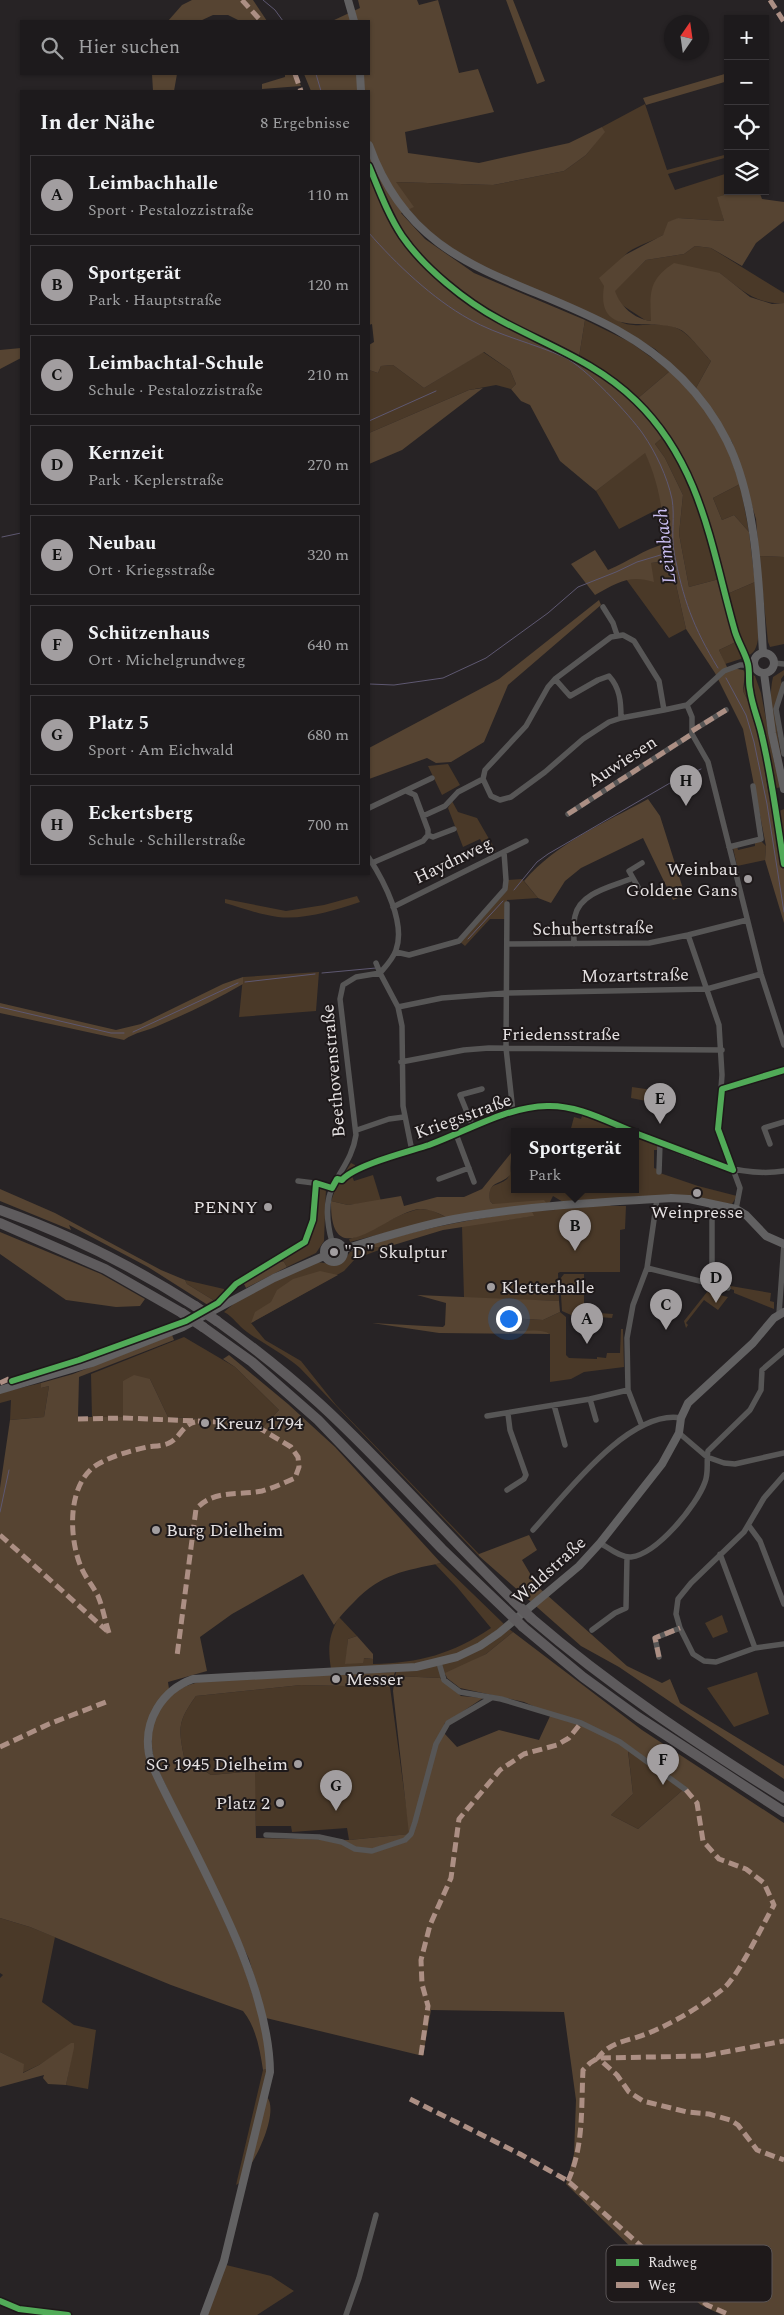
<!DOCTYPE html>
<html lang="de">
<head>
<meta charset="utf-8">
<style>
	:root { --surface:#1d1a1c; --page:#252325; --text:#f1f3f6; --muted:#a0a1a3; --line:#3b383b; --accent:#a29ea0 }
	body { margin:0; font-family:Spectral,serif; background:var(--page); color:var(--text) }
	.controls { position:absolute; right:15px; top:15px; display:grid; overflow:hidden; border-radius:0px; box-shadow:0 1px 4px #0004 }
	.controls button { width:45px; height:45px; display:grid; place-items:center; padding:0; border:0; border-bottom:1px solid var(--line); background:var(--surface); color:var(--text); font:25px sans-serif }
	.compass { position:absolute; left:664px; top:15px; width:45px; height:45px; border-radius:50%; background:var(--surface); box-shadow:0 1px 4px #0004; rotate:13deg }
	.you { position:absolute; left:508px; top:1318px; width:18px; height:18px; margin:-12px; border:4px solid #fff; border-radius:50%; background:#1a73e8; box-shadow:0 0 0 8px #1a73e833 }
	.badge { display:grid; place-items:center; width:32px; height:32px; border-radius:50%; background:var(--accent); color:#111; font-size:16px; font-weight:700 }
	.pin { position:absolute; translate:-50% -41px; filter:drop-shadow(0 1px 2px #0008) }
	.pin::after { content:''; position:absolute; top:26px; width:18px; height:15px; background:inherit; clip-path:polygon(0 0,100% 0,50% 100%) }
	.popup { position:absolute; left:511px; top:1128px; width:128px; height:65px; box-sizing:border-box; display:grid; place-content:center; border-radius:0px; background:var(--surface); filter:drop-shadow(0 1px 4px #0005); font-size:16px; white-space:nowrap; color:var(--muted) }
	.popup b { font-size:19px; color:var(--text) }
	.popup::after { content:''; position:absolute; left:50%; top:100%; margin-left:-10px; border:10px solid transparent; border-top-color:var(--surface) }
	.list { margin:0; padding:0; list-style:none }
	h2 { display:flex; justify-content:space-between; align-items:center; height:65px; margin:0; padding:0 20px; font-size:21px }
	h2 small { font-size:16px; font-weight:400; color:var(--muted) }
	.list li { display:grid; grid-template-columns:32px 1fr auto; gap:15px; align-items:center; box-sizing:border-box; height:80px; margin:0 10px 10px; padding:0 10px; border:1px solid var(--line); border-radius:0px }
	.list b { display:block; font-size:19px; white-space:nowrap }
	.list p { margin:0; font-size:16px; white-space:nowrap; color:var(--muted) }
	.list em { font-size:16px; font-style:normal; color:var(--muted) }
	.icon { flex:none; width:28px; height:28px; fill:none; stroke:currentColor; stroke-width:2; stroke-linecap:round; stroke-linejoin:round }
	.map { position:relative; flex:none; width:784px; height:2315px; overflow:hidden }
	.search { position:absolute; background:var(--surface); box-shadow:0 1px 4px #0004; left:20px; top:20px; width:350px; height:55px; display:flex; align-items:center; gap:12px; box-sizing:border-box; padding:0 18px; border-radius:0px; color:var(--muted); font-size:19px }
	.panel { position:absolute; background:var(--surface); box-shadow:0 1px 4px #0004; left:20px; top:90px; width:350px; height:785px; border-radius:0px }
	.map>svg:first-child { display:block }
	.green { fill:#4a3928 }
	.forest { fill:#564432; fill-rule:evenodd }
	.lines { fill:none; stroke-linecap:round; stroke-linejoin:round }
	.stream { stroke:#5e5871; stroke-width:1 }
	.street { stroke:#575656; stroke-width:5.5 }
	.secondary { stroke:#626162; stroke-width:8 }
	.highway { stroke:#5e5b5d; stroke-width:10 }
	.highway-bridge { stroke:#5e5b5d; stroke-width:10 }
	.quiet { stroke:#ac8f84; stroke-width:5; stroke-dasharray:10 5; stroke-linecap:butt }
	.cycleway-casing { stroke:#1e191a; stroke-width:9 }
	.cycleway { stroke:#51ab58; stroke-width:6 }
	.poi-dot { fill:#a29ea0; stroke:#1e191a; stroke-width:2 }
	.labels { text-anchor:middle; stroke-width:4; stroke-linejoin:round; paint-order:stroke }
	.street-label { font-size:18px; fill:#e5e1e2; stroke:#1e191a }
	.poi-label { font-size:18px; fill:#e5e1e2; stroke:#1e191a; text-anchor:start }
	.water-label { font-size:19px; font-style:italic; fill:#ccc0f4; stroke:#1e191a }
	.key { fill:#1e191a; stroke:#5a5556; stroke-width:1 }
	.key-label { font-size:14px; fill:#e5e1e2 }
</style>
</head>
<body>
<div class="map">
<svg width="784" height="2315" viewBox="0 0 784 2315">
	<rect width="100%" height="100%" fill="#272325"/>
	<!-- green -->
	<path class="green" d="M645 104 667 170 728 154V157L668 174 675 190 728 173V178L725 179 728 194 718 197 724 221 678 218C673 223 668 231 663 235 651 243 632 246 623 257 612 272 597 290 607 308 624 340 657 314 682 331 693 338 702 352 711 361L696 388 655 349 614 326 470 261 431 233 408 209 403 194 395 182 493 185 564 171 586 155 604 132 602 127Z
		M695 246 711 248 784 293V303C756 305 740 289 720 273L651 321 645 320 619 303 614 291 646 260 684 254Z
		M585 320 630 342 670 371 637 399 621 383 579 357Z
		M483 352 510 370 516 384 511 389 496 385 469 390 369 433V370L378 373 381 366 393 365 424 388Z
		M664 436C675 455 688 473 696 493 707 521 712 550 723 578L689 587 679 534 683 495 665 458 655 444Z
		M645 452 657 479 662 507 619 529 596 491Z
		M740 484 749 532 734 515 722 520 713 498Z
		M759 556 784 557V644L770 647 768 642Z
		M668 561 672 567 686 629 669 638 626 579H644L651 563Z
		M755 582C756 598 765 645 751 654 744 659 733 661 725 664L719 650 740 640 727 594Z
		M743 670 755 676 761 693 774 761 781 787 773 789 777 812 784 809V836L780 838 768 790 760 737 751 707 743 691 746 681Z
		M784 670V675L781 679 782 687 776 723 784 776C777 746 766 707 773 677Z
		M448 764 460 785 442 795 428 766Z
		M452 801 458 812 477 818 496 851 488 854 480 839 463 847 448 808Z
		M755 842H762L766 846 765 860 737 866 733 848 737 846 738 850 755 846Z
		M522 879 538 898 507 900V919H490L465 946 459 941 500 897 506 880Z
		M357 896 360 902C335 910 305 920 278 917 261 915 242 908 225 903V899L286 911 324 905Z
		M319 972 316 1011 239 1017 243 977Z
		M632 1087 673 1093 671 1106 631 1098Z
		M583 1113 627 1132H525L537 1128 570 1132 574 1117 581 1119Z
		M635 1136 658 1145V1150H654V1168L657 1169V1172L698 1186 737 1196 732 1204 705 1201 563 1202 553 1196 549 1204H493L490 1201C487 1181 496 1188 507 1179 513 1172 509 1161 515 1153V1190H635Z
		M351 1163 355 1165 356 1174 352 1176 354 1181 373 1175 381 1201 348 1205 331 1201 337 1185Z
		M317 1187 326 1188 324 1241 316 1253 287 1267 284 1262 277 1260C286 1256 298 1252 305 1245 318 1232 316 1204 317 1187Z
		M608 1203 611 1206H626L625 1229 620 1230V1272H560L558 1273 559 1301 464 1298 462 1226 533 1216 532 1211 555 1210 556 1207Z
		M420 1209 431 1210 446 1217 350 1242 349 1239C374 1232 394 1214 420 1209Z
		M363 1247H387L355 1259 344 1271 251 1323 265 1340 301 1361 336 1405 479 1554V1556L300 1368C284 1354 265 1345 247 1332 238 1326 234 1317 224 1312L237 1301 291 1273 318 1262 337 1265 343 1262 350 1252Z
		M564 1274H584V1312L613 1314 612 1318 571 1315 562 1311 560 1279Z
		M185 1280 224 1289 223 1298 218 1303 187 1284Z
		M717 1285H725L771 1293 770 1301 774 1302V1309L734 1293V1290Z
		M707 1292 728 1297 718 1310 704 1300 686 1323 688 1325 686 1328 684 1321Z
		M560 1312 566 1317V1355L569 1358 597 1359V1357L606 1358 607 1353H620L621 1329H623L624 1367 584 1372 571 1379 550 1382V1334C536 1330 517 1333 506 1328L510 1318 543 1320Z
		M184 1337 235 1367 279 1410 262 1428 245 1421 168 1417 150 1379 123 1381V1417L92 1418 91 1374Z
		M41 1383V1388L49 1386 44 1417 10 1420 11 1400 0 1403V1393Z
		M441 1563 504 1624C452 1671 396 1665 331 1669 328 1649 328 1636 339 1617L357 1636 348 1639 346 1664 363 1658 373 1659V1664C420 1663 452 1654 491 1628L457 1587 435 1564Z
		M722 1615 728 1632 713 1638 705 1623Z
		M509 1629 513 1632 486 1654 440 1678 395 1676 397 1670C442 1669 473 1657 509 1629Z
		M757 1672 769 1714 734 1727 707 1688Z
		M301 1685 390 1687 410 1834 349 1840 347 1828 292 1832 291 1826H256L254 1771 211 1775 184 1757C178 1727 178 1721 196 1696Z
		M628 1750 684 1789 638 1829 611 1815 633 1794Z
		M0 1918 30 1927 55 1937 42 2002 74 2025 96 2030 88 2089 66 2085 74 2043 39 2065 22 2073 23 2064 0 2052V1978L3 1975 0 1973Z
		M267 2069 241 2182 236 2185 263 2070Z
		M226 2265 271 2276 294 2291 257 2315H206Z"/>
	<!-- forest -->
	<path class="forest" d="M192 0H253L267 21H240L228 15H213L200 21H168L182 5Z
		M358 0H417L419 5 438 0 459 73 478 69 494 112 405 132 408 153 479 163 569 143 602 127 605 132 586 155 564 171 493 185 396 182 414 207 401 213 425 239 474 273 585 320 579 357 621 383 637 399 670 371 697 397 726 445 740 484 713 498 722 520 734 515 749 532 755 582 727 594 740 640 719 650 727 667 743 670 745 673 743 691 751 707 760 737 768 790 777 820 784 860V923L765 860 766 846 743 729 715 673 686 629 672 567 667 561 651 563 654 582C629 574 617 583 595 595L571 564 595 550 608 570C628 562 644 549 665 544 663 511 659 483 645 453L596 491 560 461 530 405 521 401 511 389 516 384 510 370 484 352 424 388 393 365 381 366 378 373 369 370V345L374 342 372 324 369 325V91H311L304 74H369V21H332L360 8ZM664 436 685 469 695 491 723 578 689 587 679 534 683 495 665 458 655 444Z
		M506 0H513L545 81 537 84Z
		M728 73V81L646 105 643 98Z
		M152 74H177L174 91H153Z
		M285 74H297L301 86 262 89V84L285 77Z
		M738 191H759L762 199 784 202V221L756 243 742 266 711 248 695 246 684 254 646 260 615 291C620 306 634 319 651 321 650 293 648 280 674 263L720 273 750 297 772 304 784 303V557L759 556 756 519 732 442 696 388 711 361C703 353 690 335 681 330 653 315 595 342 604 286L599 278 625 255 663 235 668 222 678 218 724 221 717 197Z
		M21 348V358L0 369V350Z
		M483 388 402 450 369 464V433L469 390Z
		M599 600 601 605 508 685 484 742 451 762 436 763 427 758 369 779V748L499 679Z
		M648 799 660 816 685 895 673 900 643 838 581 868 565 881 551 903 538 898 524 881C556 843 605 823 648 799Z
		M243 977V984C216 1000 188 1013 160 1025 148 1031 135 1032 124 1040L0 1013V1003L116 1030 141 1024 223 984Z
		M515 1148V1153L511 1158 510 1175C500 1186 487 1180 490 1201L493 1204 544 1200 547 1204 446 1217C438 1213 430 1209 420 1209 387 1211 330 1279 331 1201L348 1205 401 1196 404 1206 437 1197H464L482 1189Z
		M0 1189 55 1213 161 1270 185 1280 187 1284 218 1303 211 1307 148 1267 69 1225 71 1230 0 1201Z
		M532 1211 534 1216 443 1230 387 1247H363C419 1229 474 1218 532 1211Z
		M0 1232 101 1274 145 1299 140 1306 116 1307 66 1300 0 1254Z
		M277 1260 284 1262 287 1267 246 1288 243 1282Z
		M320 1271 338 1275 251 1323 255 1312 271 1302 277 1290 293 1279Z
		M417 1295 559 1301 560 1312 543 1320 510 1318 506 1328C519 1335 537 1326 550 1334L439 1333 372 1323 443 1327 445 1325 446 1303Z
		M172 1335 174 1340 79 1377 78 1417H123V1381L134 1375 150 1379 168 1417 246 1421 262 1428 279 1410 235 1367 223 1359 229 1355 288 1404 335 1447 441 1563C404 1571 382 1573 354 1602 347 1609 340 1616 334 1625L303 1574 232 1614 200 1637 207 1671 168 1682 169 1689C150 1712 144 1723 145 1752 164 1792 183 1833 202 1873 231 1935 263 1999 267 2069L263 2070C260 2050 256 2027 243 2011L171 1985 30 1927 0 1918V1488L10 1420 44 1417 49 1386 41 1388V1383L73 1374Z
		M529 1535 537 1550 522 1560 538 1587 627 1666 662 1683 670 1679 680 1703 784 1766V1779L619 1667 581 1646 479 1556V1554Z
		M513 1632 642 1730 784 1823V2315H722L701 2305 641 2257 566 2184 574 2154 576 2100 564 2012 431 2010 423 2056 266 2018 249 1959 155 1763C144 1723 161 1689 203 1681L395 1672 390 1687 301 1685 196 1696C178 1721 178 1727 184 1757L211 1775 255 1771 256 1838 349 1840 409 1834 393 1691 395 1676 440 1678 461 1696 483 1698 444 1724V1733L457 1747 499 1730 539 1740 551 1714 524 1702 460 1688 447 1678 445 1673 486 1654ZM628 1751 684 1789 638 1829 611 1815 633 1794Z
		M357 1636 373 1654V1659L364 1658 363 1663 345 1664 348 1639Z
		M71 2043H74V2048L66 2085 48 2084 43 2078 44 2075 0 2087V2052L24 2064 23 2073 39 2065Z
		M267 2097C278 2110 260 2151 251 2164Z"/>
	<g class="lines">
		<!-- stream -->
		<path class="stream" d="M263 0 275 10 283 21
			M316 74 321 91
			M369 233C396 264 433 299 469 319 499 336 533 343 564 357 584 366 630 415 643 434 656 453 667 476 672 499 675 516 671 535 674 552 683 599 693 627 718 668
			M369 421 436 391
			M2 537 21 533
			M726 678 746 715 754 742 767 804 784 912
			M369 684 394 685 443 678 486 658 548 613 578 587 616 572 637 562 674 551
			M514 890 537 862 548 854 670 783 701 769
			M468 939 503 901
			M322 973 376 968
			M245 982 315 974
			M0 1007 111 1033H124
			M133 1032 238 983
			M0 1512 9 1470"/>
		<!-- street -->
		<path class="street" d="M603 607 613 623 617 635
			M774 663 784 664
			M555 679 570 696 598 680 609 676C620 688 621 702 621 718
			M784 684 776 709 784 754
			M687 705 692 717V734L708 762 761 974 784 1045
			M664 710 621 718 609 722 583 739 545 772 511 797 500 800 491 796 483 779 485 770 526 726 548 687 555 679 611 637 623 635 634 641 659 681 664 710 687 705 724 671 740 665H754
			M692 731 726 710
			M369 808 432 778
			M568 814 692 734
			M423 816 445 806 458 792 483 779
			M428 835 433 837 454 829
			M729 847 761 839 753 786
			M369 858C384 881 406 923 396 950 393 959 386 966 380 973L376 963
			M372 863 423 841 428 835V830L415 795 406 791
			M642 863 629 871 642 894
			M507 904 506 1048 513 1112
			M393 907 526 841
			M688 935 719 1025 722 1075 718 1129 740 1188 736 1209
			M507 944 649 943 688 935 747 920
			M574 944C574 935 573 925 575 916 580 892 614 886 633 878
			M396 952 409 955 459 941 505 889 506 880 504 852
			M398 1007 442 998 507 993 707 989 761 974
			M401 1062 464 1050 489 1048 722 1050
			M722 1089 784 1070
			M473 1127 460 1095 482 1089
			M357 1130 389 1119 404 1117
			M635 1133C681 1152 733 1179 784 1171
			M456 1134 474 1182
			M770 1144 764 1128 784 1122
			M360 1168C384 1160 408 1152 432 1143 474 1127 516 1102 562 1106 587 1109 611 1123 634 1132
			M659 1172 660 1143
			M439 1179 469 1168
			M298 1181 322 1184 332 1188
			M712 1204V1284
			M332 1242C327 1223 324 1202 334 1184 343 1167 353 1155 356 1135L340 999 343 985 356 977 380 973 398 1007 402 1026 403 1106 412 1151
			M647 1268 728 1288
			M779 1314 784 1244
			M590 1399 596 1420
			M554 1405 565 1445
			M487 1416 590 1399 628 1390
			M642 1426 628 1390 627 1338 633 1305 647 1268 657 1199
			M679 1433 707 1457 724 1463 735 1464 784 1453
			M784 1475 764 1498 744 1532 691 1583 678 1599 676 1614 680 1628 693 1654 704 1661 716 1662 755 1648 784 1644
			M507 1490 524 1479 526 1475 510 1430 508 1414
			M749 1526 760 1541 784 1604
			M533 1530C565 1495 629 1409 681 1418
			M600 1543C609 1548 621 1558 631 1557 657 1554 697 1505 705 1482 709 1472 706 1462 708 1451L750 1410 761 1390 762 1370 784 1351
			M720 1554 755 1648
			M592 1630 615 1613 626 1608 627 1557
			M659 1657 655 1638 680 1628
			M439 1663 444 1680 460 1692 501 1699 581 1723 620 1742 686 1790
			M266 1835 319 1837 342 1842 355 1849 372 1851 405 1840 411 1834 415 1822 436 1744 448 1723 491 1698
			M346 2315 359 2278 376 2215"/>
		<!-- secondary -->
		<path class="secondary" d="M348 0 354 21
			M360 74 361 91
			M369 145C414 271 515 274 617 330 664 356 703 393 727 441 757 501 759 587 763 653
			M754 663a10 10 0 1 1 20 0a10 10 0 1 1-20 0Z
			M764 673 772 733 784 789
			M324 1252a10 10 0 1 1 20 0a10 10 0 1 1-20 0Z
			M344 1249C380 1238 417 1226 454 1219 525 1206 599 1202 671 1198L689 1199 736 1209 746 1215 766 1236 784 1244
			M0 1390 92 1363 183 1327 274 1278 324 1256
			M204 2315 224 2261 270 2072C269 1980 199 1863 159 1780 155 1772 151 1763 149 1754 143 1721 162 1690 193 1679L416 1667 457 1657 480 1646 499 1633 579 1566 600 1543 662 1464 679 1433 681 1418 688 1403 753 1343 774 1318 784 1312"/>
		<!-- highway -->
		<path class="highway" d="M0 1210C69 1234 134 1267 195 1306
			M0 1223 105 1269 182 1313
			M217 1321C253 1347 287 1374 320 1404 391 1469 453 1543 522 1609
			M203 1327 252 1362 318 1420 442 1549 514 1618
			M531 1618C610 1686 696 1743 784 1798
			M523 1627 583 1677 638 1717 784 1812"/>
		<!-- highway-bridge -->
		<path class="highway-bridge" d="M195 1306 217 1321
			M182 1313 203 1327
			M522 1609 531 1618
			M514 1618 523 1627"/>
		<!-- quiet -->
		<path class="quiet" d="M242 0 261 21
			M770 0 784 22
			M295 74 301 91
			M692 731 726 710
			M568 814 692 734
			M0 1383 11 1378
			M78 1419 124 1418 244 1423 256 1426 291 1447 298 1457 299 1467 295 1478C284 1483 273 1488 262 1491 236 1496 215 1489 196 1509L177 1656
			M0 1535 107 1631
			M109 1633C105 1621 103 1608 98 1596 93 1586 85 1577 81 1567 68 1536 67 1480 100 1463 115 1455 130 1451 147 1447 154 1446 163 1446 169 1443 181 1437 182 1425 195 1422
			M659 1657 655 1638 680 1628
			M0 1747 49 1724 106 1702
			M686 1790 697 1803 703 1841 719 1859 746 1869 764 1883 774 1905C763 1924 738 1977 723 1989 701 2006 677 2021 651 2032 632 2041 611 2040 598 2058L617 2075 629 2092 643 2101 687 2112 709 2114 730 2120 738 2125 757 2150 784 2160
			M421 2055 428 2006 422 1984 421 1960 430 1925 451 1878 459 1819 500 1770 524 1754 557 1745 569 1738 581 1723
			M410 2099 520 2154 568 2181 707 2305 730 2315
			M568 2181C584 2146 581 2108 583 2070L590 2063 598 2058 704 2056 784 2041"/>
		<defs>
			<path id="cycleway" d="M369 166C379 190 388 215 402 236 424 268 466 302 500 320 548 346 596 362 636 401 701 464 711 546 734 628 737 641 745 652 748 664 750 673 748 682 750 690 752 706 759 721 762 736 772 778 777 821 784 864
				M635 1133 733 1170
				M733 1170 718 1129 722 1089 784 1070
				M12 1381 79 1360 186 1321 218 1303 236 1284 305 1242 313 1220 316 1183 332 1188 337 1179 342 1180C355 1165 408 1152 429 1145 467 1131 506 1107 547 1106 578 1105 606 1121 634 1132
				M0 2301 19 2309 68 2315"/>
		</defs>
		<!-- cycleway casing -->
		<use href="#cycleway" class="cycleway-casing"/>
		<!-- cycleway -->
		<use href="#cycleway" class="cycleway"/>
	</g>
	<!-- markers -->
	<g class="poi-dot">
		<circle cx="748" cy="879" r="5"/>
		<circle cx="697" cy="1193" r="5"/>
		<circle cx="268" cy="1207" r="5"/>
		<circle cx="334" cy="1252" r="5"/>
		<circle cx="491" cy="1287" r="5"/>
		<circle cx="205" cy="1423" r="5"/>
		<circle cx="156" cy="1530" r="5"/>
		<circle cx="336" cy="1679" r="5"/>
		<circle cx="298" cy="1764" r="5"/>
		<circle cx="280" cy="1803" r="5"/>
	</g>
	<g class="labels">
		<!-- street labels -->
		<g class="street-label">
			<text transform="translate(622 761) rotate(-33)" y="6">Auwiesen</text>
			<text transform="translate(453 860) rotate(-26)" y="6">Haydnweg</text>
			<text transform="translate(593 928) rotate(-1)" y="6">Schubertstraße</text>
			<text transform="translate(635 975) rotate(-1)" y="6">Mozartstraße</text>
			<text x="561" y="1040">Friedensstraße</text>
			<text transform="translate(333 1071) rotate(-95)" y="6">Beethovenstraße</text>
			<text transform="translate(463 1116) rotate(-20)" y="6">Kriegsstraße</text>
			<text transform="translate(549 1570) rotate(-42)" y="6">Waldstraße</text>
		</g>
		<!-- poi labels -->
		<g class="poi-label">
			<text x="738" y="875" text-anchor="end">Weinbau<tspan x="738" dy="21">Goldene Gans</tspan></text>
			<text x="258" y="1213" text-anchor="end">PENNY</text>
			<text x="697" y="1218" text-anchor="middle">Weinpresse</text>
			<text x="344" y="1258">"D" Skulptur</text>
			<text x="501" y="1293">Kletterhalle</text>
			<text x="215" y="1429">Kreuz 1794</text>
			<text x="166" y="1536">Burg Dielheim</text>
			<text x="346" y="1685">Messer</text>
			<text x="288" y="1770" text-anchor="end">SG 1945 Dielheim</text>
			<text x="270" y="1809" text-anchor="end">Platz 2</text>
		</g>
		<!-- water labels -->
		<g class="water-label">
			<text transform="translate(664 546) rotate(-97)" y="7">Leimbach</text>
		</g>
	</g>
	<!-- legend -->
	<rect x="606" y="2245" width="166" height="57" rx="8" class="key"/>
	<rect x="616" y="2259" width="23" height="7" fill="#51ab58"/>
	<rect x="616" y="2282" width="23" height="6" fill="#ac8f84"/>
	<g class="key-label">
		<text x="648" y="2267">Radweg</text>
		<text x="648" y="2290">Weg</text>
	</g>
</svg>
<div class="controls">
<button>+</button>
<button>−</button>
<button><svg class="icon" aria-label="locate" viewBox="0 0 24 24"><circle cx="12" cy="12" r="6"/><path d="M12 2v4M12 18v4M2 12h4M18 12h4"/></svg></button>
<button><svg class="icon" aria-label="layers" viewBox="0 0 24 24"><path d="M12 4l9 5-9 5-9-5zM3 14l9 5 9-5"/></svg></button>
</div>
<svg class="compass" viewBox="-18 -18 36 36"><path d="M0-13l5 13h-10z" fill="#e53935"/><path d="M0 13l5-13h-10z" fill="#a0a1a3"/></svg>
<div class="you"></div>
<div class="pin badge" style="left:587px;top:1344px">A</div>
<div class="pin badge" style="left:575px;top:1251px">B</div>
<div class="popup"><b>Sportgerät</b>Park</div>
<div class="pin badge" style="left:666px;top:1330px">C</div>
<div class="pin badge" style="left:716px;top:1303px">D</div>
<div class="pin badge" style="left:660px;top:1124px">E</div>
<div class="pin badge" style="left:663px;top:1785px">F</div>
<div class="pin badge" style="left:336px;top:1811px">G</div>
<div class="pin badge" style="left:686px;top:806px">H</div>
<div class="search"><svg class="icon" aria-label="search" viewBox="0 0 24 24"><circle cx="10" cy="10" r="6"/><path d="M15 15l6 6"/></svg>Hier suchen</div>
<section class="panel">
<h2>In der Nähe<small>8 Ergebnisse</small></h2>
<ul class="list">
<li><span class="badge">A</span><div><b>Leimbachhalle</b><p>Sport · Pestalozzistraße</p></div><em>110 m</em></li>
<li><span class="badge">B</span><div><b>Sportgerät</b><p>Park · Hauptstraße</p></div><em>120 m</em></li>
<li><span class="badge">C</span><div><b>Leimbachtal-Schule</b><p>Schule · Pestalozzistraße</p></div><em>210 m</em></li>
<li><span class="badge">D</span><div><b>Kernzeit</b><p>Park · Keplerstraße</p></div><em>270 m</em></li>
<li><span class="badge">E</span><div><b>Neubau</b><p>Ort · Kriegsstraße</p></div><em>320 m</em></li>
<li><span class="badge">F</span><div><b>Schützenhaus</b><p>Ort · Michelgrundweg</p></div><em>640 m</em></li>
<li><span class="badge">G</span><div><b>Platz 5</b><p>Sport · Am Eichwald</p></div><em>680 m</em></li>
<li><span class="badge">H</span><div><b>Eckertsberg</b><p>Schule · Schillerstraße</p></div><em>700 m</em></li>
</ul>
</section>
</div>
</body>
</html>
